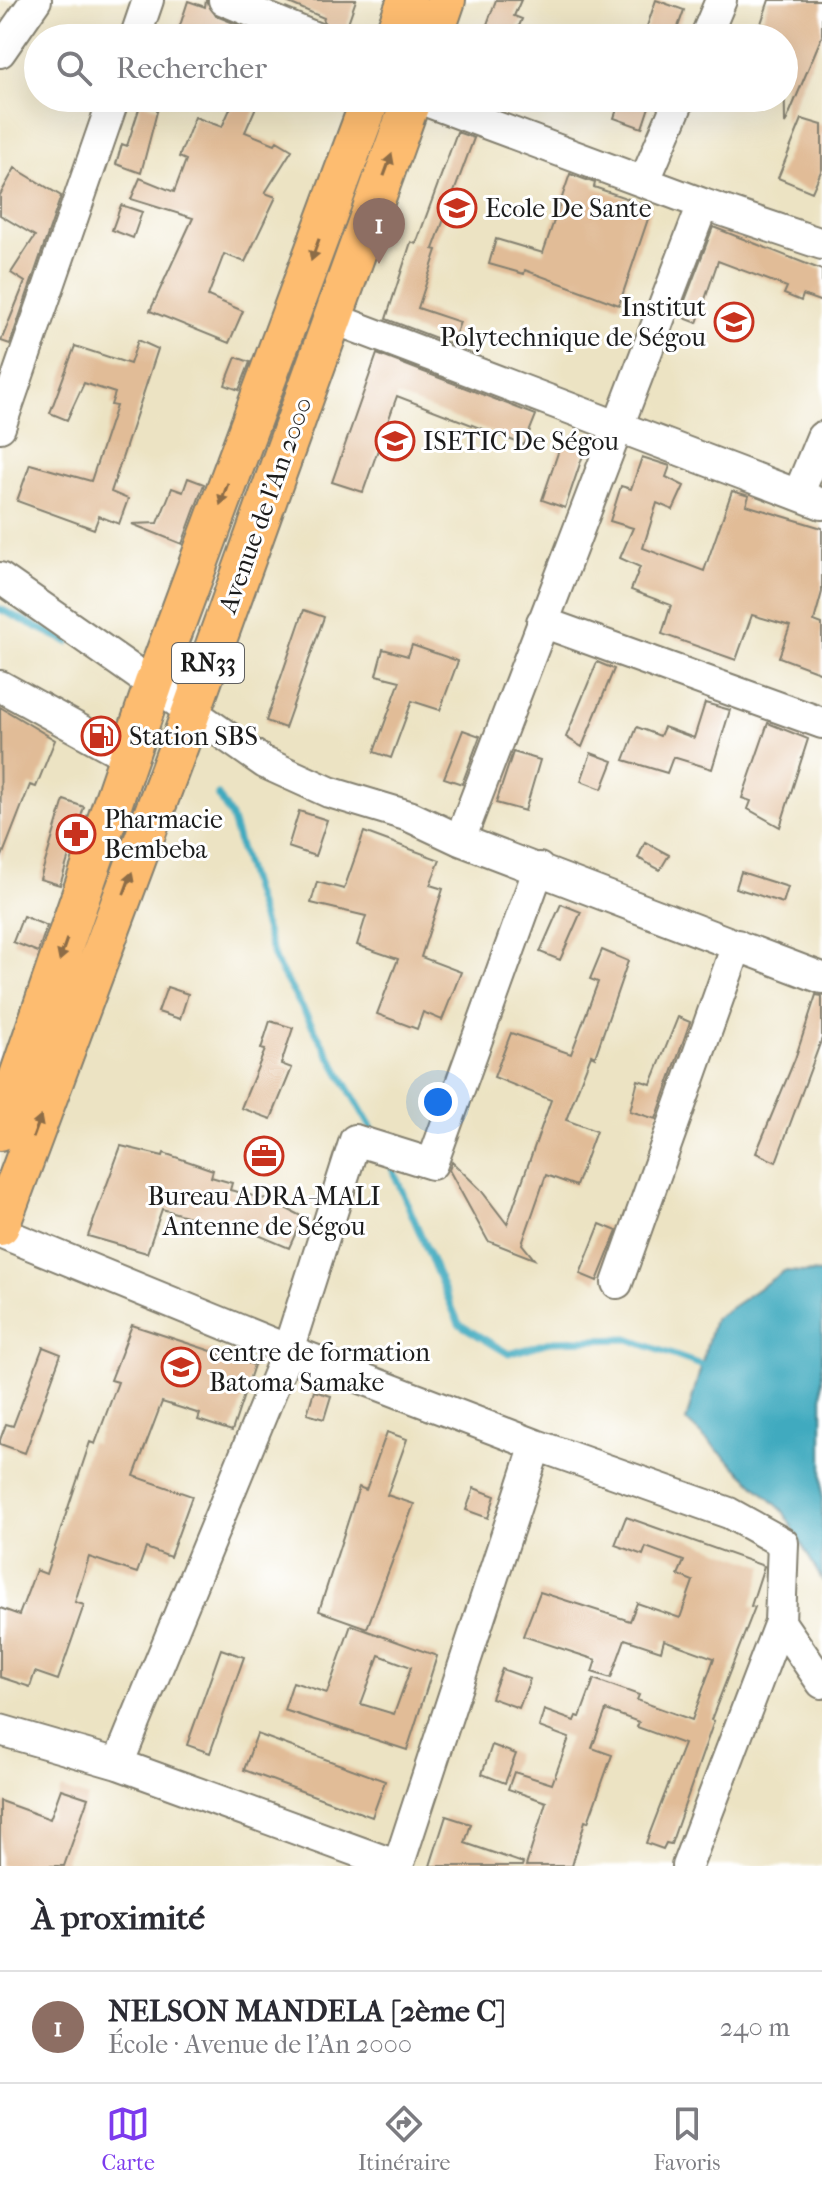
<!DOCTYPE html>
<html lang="fr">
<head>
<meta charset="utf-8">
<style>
	:root { --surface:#fff; --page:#f7f7f7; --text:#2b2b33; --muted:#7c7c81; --line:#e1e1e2; --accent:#7c3aed }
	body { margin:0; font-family:"IM FELL French Canon",serif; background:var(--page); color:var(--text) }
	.you { position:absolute; left:438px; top:1102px; width:28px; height:28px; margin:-20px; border:6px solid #fff; border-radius:50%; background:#1a73e8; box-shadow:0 0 0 12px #1a73e833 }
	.badge { display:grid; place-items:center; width:52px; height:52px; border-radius:50%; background:var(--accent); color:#fff; font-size:26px; font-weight:700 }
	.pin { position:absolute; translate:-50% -66px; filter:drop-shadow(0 2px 4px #0008) }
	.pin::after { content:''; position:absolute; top:42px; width:28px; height:24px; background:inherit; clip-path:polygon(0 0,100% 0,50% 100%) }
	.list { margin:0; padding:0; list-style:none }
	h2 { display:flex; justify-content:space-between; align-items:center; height:104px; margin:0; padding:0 32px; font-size:34px }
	h2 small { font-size:26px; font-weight:400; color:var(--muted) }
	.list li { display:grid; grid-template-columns:52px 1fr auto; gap:24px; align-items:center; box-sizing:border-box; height:112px; padding:0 32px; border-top:2px solid var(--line) }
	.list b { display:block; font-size:30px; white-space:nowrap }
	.list p { margin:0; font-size:26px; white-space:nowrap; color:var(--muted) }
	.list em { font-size:26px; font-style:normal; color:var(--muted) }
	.icon { flex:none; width:44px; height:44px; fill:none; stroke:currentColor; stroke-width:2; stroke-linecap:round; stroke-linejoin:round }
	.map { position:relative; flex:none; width:822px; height:1866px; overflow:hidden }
	.search { position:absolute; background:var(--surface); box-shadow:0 8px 32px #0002; left:24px; right:24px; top:24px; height:88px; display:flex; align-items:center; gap:20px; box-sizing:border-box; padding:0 28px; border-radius:44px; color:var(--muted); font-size:30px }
	.sheet { height:216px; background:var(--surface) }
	nav { display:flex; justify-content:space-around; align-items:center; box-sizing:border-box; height:112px; border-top:2px solid var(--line); background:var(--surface); font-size:22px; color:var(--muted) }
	nav a { display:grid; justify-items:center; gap:4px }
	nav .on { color:var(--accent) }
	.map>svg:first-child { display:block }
	.water { fill:#3faabf; stroke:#2e636e; stroke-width:2 }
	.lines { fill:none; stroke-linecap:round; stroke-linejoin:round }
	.stream { stroke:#3faabf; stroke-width:7 }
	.building { fill:#e1bc97; fill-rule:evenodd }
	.minor-casing { stroke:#848070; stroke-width:34 }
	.major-casing { stroke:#848070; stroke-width:42 }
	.minor { stroke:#fff; stroke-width:30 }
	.major { stroke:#fdbc6f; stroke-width:38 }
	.oneway { fill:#8c6c46 }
	.labels { text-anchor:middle; stroke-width:6; stroke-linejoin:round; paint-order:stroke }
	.shield { fill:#fff; stroke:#606060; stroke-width:2 }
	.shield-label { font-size:24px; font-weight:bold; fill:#1c1c1c }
	.poi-label { font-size:26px; fill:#1c1c1c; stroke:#fff; text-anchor:start }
	.street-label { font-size:26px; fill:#1c1c1c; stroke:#fff }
</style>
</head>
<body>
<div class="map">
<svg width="822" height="1866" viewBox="0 0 822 1866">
	<rect width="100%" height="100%" fill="#fff"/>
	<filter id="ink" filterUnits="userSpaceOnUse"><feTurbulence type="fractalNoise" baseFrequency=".0125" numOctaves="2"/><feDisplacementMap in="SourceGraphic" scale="16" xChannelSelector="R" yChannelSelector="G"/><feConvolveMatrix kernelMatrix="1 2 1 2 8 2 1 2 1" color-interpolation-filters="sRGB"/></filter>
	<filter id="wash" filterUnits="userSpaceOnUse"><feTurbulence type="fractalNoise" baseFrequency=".006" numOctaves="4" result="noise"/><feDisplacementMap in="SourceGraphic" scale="32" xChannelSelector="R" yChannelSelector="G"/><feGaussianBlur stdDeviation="1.8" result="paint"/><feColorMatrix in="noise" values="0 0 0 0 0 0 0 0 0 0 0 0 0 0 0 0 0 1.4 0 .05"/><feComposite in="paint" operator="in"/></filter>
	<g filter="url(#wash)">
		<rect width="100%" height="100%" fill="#ece3c3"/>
		<!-- water -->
		<path class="water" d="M784 1271 822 1273V1580L783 1511 686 1421 714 1319Z"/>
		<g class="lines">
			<!-- stream -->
			<path class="stream" d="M0 609 68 642
				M218 795 231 817 275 961 376 1136
				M389 1161 459 1324 509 1354 553 1341 628 1339 701 1365"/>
		</g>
		<g id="blocks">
			<!-- building -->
			<path class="building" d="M206 0 216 16 251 30 247 38H176L188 1 205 7Z
				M282 0H356L344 34 331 30 323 21 324 18Z
				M496 0H521L514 16 522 19 514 38H482Z
				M656 0 684 10 674 38H643Z
				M769 0H822V36L785 124 784 38H756Z
				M235 98 256 107 245 132 275 144 277 141 292 150 265 193 276 197 245 262 224 254 208 296 243 311 229 343 150 311 193 218 131 199 140 178 174 192 186 160 179 157 195 117 222 127Z
				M621 98H652L642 128 614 118Z
				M141 103 158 108 141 173 116 164 122 144 127 146Z
				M802 119 822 125V169L812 192 778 178Z
				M457 132 474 138 433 249 437 250 418 308 460 322 452 344 386 319 411 242 416 244Z
				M15 168 61 196 10 344 1 341 25 282 11 273 35 236 0 215V195Z
				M570 174 595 183 594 187 652 207 619 305 525 270 524 274 489 264 496 239 543 253Z
				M121 205 142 212 133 238 112 230Z
				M713 227 822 270V302L803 295 801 301 784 294 787 287 718 261 697 323 679 316Z
				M138 340 158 349 111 492 128 499 119 524 99 516 94 529 17 501 30 464 91 481 116 406 111 405 115 393 84 383 67 420 50 413 75 346 130 364Z
				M377 354 536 415 524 445 397 396 363 492 332 482Z
				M236 357 250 362 239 390 225 385Z
				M562 441 585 449 565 508 542 500Z
				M642 457 670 466 666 477 684 486 673 510 657 503 643 548 704 571 732 491 749 496 746 505 822 528V592L814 621 822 624V673L779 657 790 626 752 615 736 660 662 634 671 605 631 590 640 567 620 558 633 528 610 521 621 486 631 489Z
				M188 478 204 484 182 544 132 524 158 523 172 488 183 492Z
				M304 610 324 617 285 728 266 721Z
				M412 645 458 661 440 710 412 701 391 758 374 752 400 681 376 675 383 649 408 656Z
				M597 662 614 669 582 747 566 737Z
				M705 703 730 710 712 769 673 757 667 773 624 760 637 727 660 736 664 727 694 738Z
				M0 707 55 740 36 787 30 785 1 859Z
				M768 723 808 739 780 827 748 809 751 801 742 798Z
				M463 730 480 736 462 784 444 778Z
				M513 752 540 760 525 811 496 803Z
				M591 753 613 761 602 789 581 781Z
				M64 800 84 807 60 885 40 879Z
				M299 811 327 820 315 856 288 847Z
				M364 832 440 860 430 885 443 889 421 957 461 972 442 1020 423 1012 417 1029 377 1014 398 959 357 945 366 916 311 903 317 882 344 889Z
				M645 842 669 855 660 870 638 858Z
				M741 872 788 887 783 903 736 888Z
				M561 904 581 912 560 960 540 952Z
				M23 916 47 926 38 952 13 942Z
				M602 950 628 961 595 1057 591 1055 566 1120 596 1131 576 1186 546 1175 522 1244 534 1259 488 1241 449 1170 452 1162 480 1189 507 1224 551 1100 494 1077 511 1033 571 1054 598 982 590 979Z
				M167 987 188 994 180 1019 158 1012Z
				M816 995 822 996V1038L776 1162 756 1153 795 1059Z
				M678 1017 690 1022 656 1119 630 1111 638 1080 651 1084Z
				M270 1021 293 1028 281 1064 292 1068 271 1119 241 1108 265 1050 261 1049Z
				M121 1146 163 1156 164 1153 213 1170 211 1177 232 1183 230 1190 269 1200 303 1217 289 1248 249 1231 248 1234 162 1209 147 1253 88 1236Z
				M600 1224 617 1231 597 1281 580 1274Z
				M132 1325 254 1365 232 1431 198 1420 200 1414 162 1402 134 1476 192 1496 170 1557 146 1548 137 1573 89 1557 75 1602 84 1605 58 1680 35 1672 30 1687 0 1677V1608L19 1615 36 1570 46 1574 90 1442 95 1444 118 1382 111 1380Z
				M43 1347 61 1354 25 1453 0 1444V1440L6 1424 13 1426Z
				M314 1391 331 1396 324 1419 307 1414Z
				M387 1432 407 1439 387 1495 414 1504 367 1628 319 1611 359 1487 366 1490Z
				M474 1488 495 1496 488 1518 466 1510Z
				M626 1517 764 1566 751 1606 755 1607 711 1720 714 1721 671 1844 666 1843 663 1849 646 1843 684 1744 637 1727 639 1722 606 1710 592 1748 612 1755 588 1822 585 1821 572 1866H526L546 1802 508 1789 514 1772 552 1784 569 1738 539 1727 544 1710 574 1721 576 1716 580 1717 594 1679 639 1695 637 1700 692 1720 714 1658 664 1640 661 1651 625 1639 611 1678 592 1672 596 1660 523 1636 540 1592 630 1621 637 1603 680 1618 693 1581 678 1575 684 1561 646 1547 643 1555 615 1545Z
				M351 1625 437 1656 407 1750 284 1710 293 1682 327 1693ZM379 1655 411 1667 394 1714 361 1704Z
				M221 1649 244 1657 210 1753 187 1745Z
				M502 1669 530 1679 519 1708 491 1698Z
				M257 1734 385 1781 372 1817 244 1770Z
				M492 1745 516 1754 505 1783 482 1774Z
				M61 1789 88 1798 64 1866H0V1801L50 1819Z
				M446 1816 471 1824 465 1843 523 1863 522 1866H430Z"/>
		</g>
	</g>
	<g filter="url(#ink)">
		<use href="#blocks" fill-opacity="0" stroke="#848070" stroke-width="2"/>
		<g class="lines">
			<defs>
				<path id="minor" d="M224 0 316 38
					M135 38 148 0
					M705 38 721 0
					M0 52 36 0
					M418 98 703 204 822 244
					M645 180 680 98
					M332 318 822 504
					M0 427 114 98
					M798 495 822 437
					M0 578 265 763 329 792 409 816 460 840 822 978
					M542 622 822 723
					M0 686 129 757
					M460 840 703 204
					M0 1232 288 1350 536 1445 729 1513 783 1543 780 1622 822 1683
					M617 1283 737 945
					M0 1730 118 1764 398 1866 536 1445
					M118 1764 288 1350 355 1140 432 1164 539 868
					M687 1866 780 1622"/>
				<path id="major" d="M393 38 407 0
					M433 38 446 0
					M0 1131 154 683 371 98
					M0 1226 185 729 412 98"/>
			</defs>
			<!-- minor casing -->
			<use href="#minor" class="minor-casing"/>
			<!-- major casing -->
			<use href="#major" class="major-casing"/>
			<!-- minor -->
			<use href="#minor" class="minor"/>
			<!-- major -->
			<use href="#major" class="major"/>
		</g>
		<!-- one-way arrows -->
		<defs><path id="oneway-solid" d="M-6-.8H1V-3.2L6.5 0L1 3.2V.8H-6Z" transform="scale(2)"/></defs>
		<g class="oneway">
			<use href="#oneway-solid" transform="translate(388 165) rotate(-70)"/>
			<use href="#oneway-solid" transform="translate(315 250) rotate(110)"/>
			<use href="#oneway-solid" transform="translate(224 494) rotate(110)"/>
			<use href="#oneway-solid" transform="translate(128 883) rotate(-70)"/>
			<use href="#oneway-solid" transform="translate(63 950) rotate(109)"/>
			<use href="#oneway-solid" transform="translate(37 1127) rotate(-70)"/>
		</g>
	</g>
	<!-- icons -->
	<defs>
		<symbol id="school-ring" viewBox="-11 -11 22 22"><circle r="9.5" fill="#fff" stroke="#c8321e" stroke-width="1.5"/><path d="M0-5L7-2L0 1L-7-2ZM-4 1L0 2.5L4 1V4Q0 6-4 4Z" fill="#c8321e"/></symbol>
		<symbol id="university-ring" viewBox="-11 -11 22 22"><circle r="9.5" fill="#fff" stroke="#c8321e" stroke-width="1.5"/><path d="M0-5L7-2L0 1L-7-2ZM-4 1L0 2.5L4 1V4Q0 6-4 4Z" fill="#c8321e"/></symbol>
		<symbol id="fuel-ring" viewBox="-11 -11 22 22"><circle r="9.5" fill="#fff" stroke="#c8321e" stroke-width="1.5"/><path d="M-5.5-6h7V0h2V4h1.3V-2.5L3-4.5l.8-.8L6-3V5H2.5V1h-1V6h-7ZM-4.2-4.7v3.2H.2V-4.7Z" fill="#c8321e"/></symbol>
		<symbol id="pharmacy-ring" viewBox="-11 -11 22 22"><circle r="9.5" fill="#fff" stroke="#c8321e" stroke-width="1.5"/><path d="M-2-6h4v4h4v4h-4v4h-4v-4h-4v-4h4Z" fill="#c8321e"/></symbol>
		<symbol id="office-ring" viewBox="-11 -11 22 22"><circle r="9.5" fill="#fff" stroke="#c8321e" stroke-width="1.5"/><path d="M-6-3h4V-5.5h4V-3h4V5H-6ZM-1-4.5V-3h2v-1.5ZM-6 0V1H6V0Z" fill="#c8321e"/></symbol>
	</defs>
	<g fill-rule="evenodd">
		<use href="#school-ring" x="435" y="186" width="44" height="44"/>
		<use href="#university-ring" x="712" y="300" width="44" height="44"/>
		<use href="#school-ring" x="373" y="419" width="44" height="44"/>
		<use href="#fuel-ring" x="79" y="714" width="44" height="44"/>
		<use href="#pharmacy-ring" x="54" y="812" width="44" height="44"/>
		<use href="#office-ring" x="242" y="1134" width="44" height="44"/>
		<use href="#school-ring" x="159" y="1345" width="44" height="44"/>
	</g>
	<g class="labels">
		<!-- shield labels -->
		<rect class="shield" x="172" y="643" width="72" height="40" rx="6"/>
		<g class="shield-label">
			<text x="208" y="671">RN33</text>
		</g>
		<!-- poi labels -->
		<g class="poi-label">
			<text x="485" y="217">Ecole De Sante</text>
			<text x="706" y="316" text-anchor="end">Institut<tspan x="706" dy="30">Polytechnique de Ségou</tspan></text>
			<text x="423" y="450">ISETIC De Ségou</text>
			<text x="129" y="745">Station SBS</text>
			<text x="104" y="828">Pharmacie<tspan x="104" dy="30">Bembeba</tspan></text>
			<text x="264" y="1205" text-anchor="middle">Bureau ADRA-MALI<tspan x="264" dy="30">Antenne de Ségou</tspan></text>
			<text x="209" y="1361">centre de formation<tspan x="209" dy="30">Batoma Samake</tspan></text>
		</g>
		<!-- street labels -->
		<g class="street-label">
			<text transform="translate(265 505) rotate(-70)" y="9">Avenue de l'An 2000</text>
		</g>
	</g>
</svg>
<div class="you"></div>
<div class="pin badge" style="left:379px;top:264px;background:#8d6e63">1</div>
<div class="search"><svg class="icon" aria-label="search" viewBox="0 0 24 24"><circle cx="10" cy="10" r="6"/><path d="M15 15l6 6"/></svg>Rechercher</div>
</div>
<section class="sheet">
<h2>À proximité<small></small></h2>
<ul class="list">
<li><span class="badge" style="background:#8d6e63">1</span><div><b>NELSON MANDELA [2ème C]</b><p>École · Avenue de l'An 2000</p></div><em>240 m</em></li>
</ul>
</section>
<nav>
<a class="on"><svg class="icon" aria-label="map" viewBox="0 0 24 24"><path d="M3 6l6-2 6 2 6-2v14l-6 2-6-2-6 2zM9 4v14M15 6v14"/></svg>Carte</a>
<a><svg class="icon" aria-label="directions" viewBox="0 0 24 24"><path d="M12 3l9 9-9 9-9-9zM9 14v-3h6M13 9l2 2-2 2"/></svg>Itinéraire</a>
<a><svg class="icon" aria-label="saved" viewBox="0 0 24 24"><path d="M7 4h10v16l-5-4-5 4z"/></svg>Favoris</a>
</nav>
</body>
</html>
